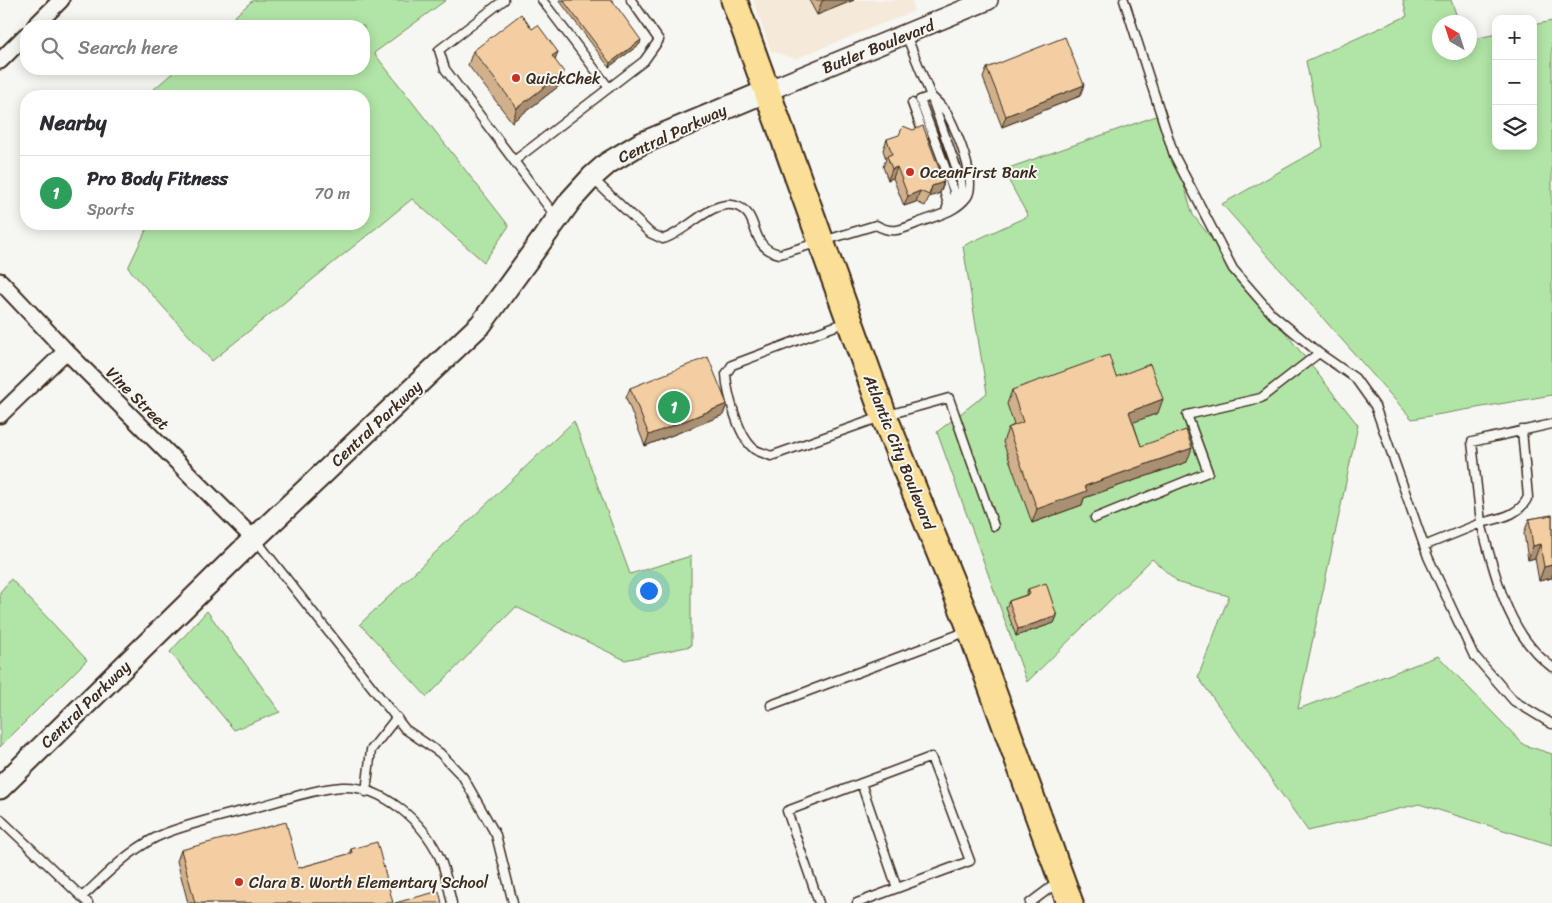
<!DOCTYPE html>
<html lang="en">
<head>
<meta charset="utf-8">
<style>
	:root { --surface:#fff; --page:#f2f2f3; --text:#2b2b33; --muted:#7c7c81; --line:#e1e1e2; --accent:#db2777 }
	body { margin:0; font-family:Sriracha,sans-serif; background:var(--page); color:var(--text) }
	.controls { position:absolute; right:15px; top:15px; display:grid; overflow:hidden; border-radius:10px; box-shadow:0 2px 12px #0003 }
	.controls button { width:45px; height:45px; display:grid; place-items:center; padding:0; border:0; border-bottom:1px solid var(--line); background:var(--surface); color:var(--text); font:25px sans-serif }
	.compass { position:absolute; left:1432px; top:15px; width:45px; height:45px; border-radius:50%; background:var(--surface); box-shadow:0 2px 12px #0003; rotate:321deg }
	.you { position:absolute; left:648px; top:590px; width:18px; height:18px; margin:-12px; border:4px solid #fff; border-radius:50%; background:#1a73e8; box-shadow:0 0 0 8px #1a73e833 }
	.badge { display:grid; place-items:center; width:32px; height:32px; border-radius:50%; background:var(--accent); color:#fff; font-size:16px; font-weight:700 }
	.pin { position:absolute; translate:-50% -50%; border:2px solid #fff; box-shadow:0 1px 5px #0006 }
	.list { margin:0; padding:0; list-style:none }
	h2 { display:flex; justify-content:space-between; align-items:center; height:65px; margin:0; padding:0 20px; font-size:21px }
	h2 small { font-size:16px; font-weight:400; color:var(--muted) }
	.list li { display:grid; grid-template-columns:32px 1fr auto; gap:15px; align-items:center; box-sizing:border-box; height:75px; padding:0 20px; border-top:1px solid var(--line) }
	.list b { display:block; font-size:19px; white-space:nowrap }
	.list p { margin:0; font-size:16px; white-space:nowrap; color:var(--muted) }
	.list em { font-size:16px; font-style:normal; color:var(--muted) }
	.icon { flex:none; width:28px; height:28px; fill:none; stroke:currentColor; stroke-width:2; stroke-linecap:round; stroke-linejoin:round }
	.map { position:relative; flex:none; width:1552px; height:903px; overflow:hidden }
	.search { position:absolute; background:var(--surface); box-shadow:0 2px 12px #0003; left:20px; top:20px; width:350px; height:55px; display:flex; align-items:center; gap:12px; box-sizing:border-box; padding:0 18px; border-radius:20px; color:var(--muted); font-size:19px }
	.panel { position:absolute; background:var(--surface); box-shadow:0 2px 12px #0003; left:20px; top:90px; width:350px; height:140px; border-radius:20px }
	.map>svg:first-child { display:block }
	.built { fill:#f5eada }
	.green { fill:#b1e5a6; stroke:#768862 }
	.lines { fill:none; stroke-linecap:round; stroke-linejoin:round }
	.service-casing { stroke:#3b2a1e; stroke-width:11 }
	.minor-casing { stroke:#3b2a1e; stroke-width:19 }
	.tertiary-casing { stroke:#3b2a1e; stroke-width:22 }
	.secondary-casing { stroke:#3b2a1e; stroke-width:25 }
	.trunk-casing { stroke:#3b2a1e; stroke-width:29 }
	.service { stroke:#f6f6f2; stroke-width:8 }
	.minor { stroke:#f6f6f2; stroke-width:15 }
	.tertiary { stroke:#f6f6f2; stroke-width:19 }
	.secondary { stroke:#f6f6f2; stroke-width:21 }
	.trunk { stroke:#fbdf96; stroke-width:25 }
	.wall { fill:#d1b18c; stroke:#3b2a1e }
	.shaded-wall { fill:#aa9072; stroke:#3b2a1e }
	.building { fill:#f3cea3; stroke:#3b2a1e }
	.poi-dot { fill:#c8321e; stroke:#f6f6f2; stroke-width:2 }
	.labels { text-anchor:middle; stroke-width:4; stroke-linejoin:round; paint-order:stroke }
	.street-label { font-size:16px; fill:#3b2a1e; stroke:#f6f6f2 }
	.poi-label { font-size:16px; fill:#3b2a1e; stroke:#f6f6f2; text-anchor:start }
</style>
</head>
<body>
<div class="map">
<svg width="1552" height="903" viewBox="0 0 1552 903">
	<rect width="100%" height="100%" fill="#f6f6f2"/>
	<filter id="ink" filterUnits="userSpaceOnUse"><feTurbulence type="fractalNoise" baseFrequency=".02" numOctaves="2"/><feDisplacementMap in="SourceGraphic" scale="10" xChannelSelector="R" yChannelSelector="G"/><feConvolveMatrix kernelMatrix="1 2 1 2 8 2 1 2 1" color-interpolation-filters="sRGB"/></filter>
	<g filter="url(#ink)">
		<!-- built -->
		<path class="built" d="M753 0H912L914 11 795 59 771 51Z"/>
		<!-- green -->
		<path class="green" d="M253 0H446L374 53 509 226 484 262 412 199 212 361 128 268 149 224H364V96H146L177 69H364V26H224Z
			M1403 0H1451L1459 22H1440V52H1470V40L1496 34V146H1533V25L1552 21V395L1412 419 1222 204 1323 147 1306 61 1407 16Z
			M1162 114 1193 215 1358 425 1298 709 1438 656 1524 745 1552 754V845L1419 804 1308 831 1198 677 1229 596 1179 583 1152 559 1027 682 937 432 987 393 963 246 1028 216 1003 170Z
			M574 421 630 574 691 556V646L625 660 516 607 427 697 360 624Z
			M11 579 87 660 0 747V592Z
			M207 611 280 712 234 730 170 652Z"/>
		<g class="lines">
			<defs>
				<path id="service" d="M504 0 439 50 445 69 556 217
					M542 0 609 88
					M1124 0 1174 155 1233 269 1272 314 1319 353 1355 378 1375 406 1428 557 1473 654 1514 701 1552 724
					M906 35 931 96 920 100 954 191 953 203 948 210
					M932 99 961 181 962 191 954 205
					M912 103 924 136
					M514 161 644 61 659 40 631 0
					M940 177 948 204 946 211
					M593 179 650 233 663 239C686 233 715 195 739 207 761 217 748 248 780 254L876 225C893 235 903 229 920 222 936 216 956 212 967 197 978 180 956 130 947 113 943 107 936 101 931 96
					M846 322 732 365 726 374C727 393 738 435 753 448 757 452 765 453 771 456L884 416 949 398 994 526
					M1522 430 1528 497C1519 516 1500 518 1481 523L1472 442 1552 424
					M1095 518 1208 472 1187 415 1261 398 1319 353
					M256 540 405 729 440 753 463 777 496 835 513 903
					M1424 546 1481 523C1495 574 1507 634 1552 667
					M771 705 968 631
					M861 783 897 888
					M366 792 371 750 397 717
					M0 819 88 903
					M82 897C107 874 134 845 166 833 195 822 227 815 257 807 284 800 314 789 342 787 382 785 423 822 439 856 446 870 448 888 452 903
					M819 903 787 811 931 757 970 861 857 903
					M1030 903 1058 882"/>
				<path id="minor" d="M35 26 61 0
					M0 61 26 35
					M0 281 66 351 254 539
					M0 415 66 351"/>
				<path id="tertiary" d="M767 91 988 0"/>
				<path id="secondary" d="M0 788 254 539 481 324 571 200 592 177 608 163 640 144 767 91"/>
				<path id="trunk" d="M734 0 884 416 967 620 1070 903"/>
			</defs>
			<!-- service casing -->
			<use href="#service" class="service-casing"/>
			<!-- minor casing -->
			<use href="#minor" class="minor-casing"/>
			<!-- tertiary casing -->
			<use href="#tertiary" class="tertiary-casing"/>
			<!-- secondary casing -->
			<use href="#secondary" class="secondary-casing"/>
			<!-- trunk casing -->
			<use href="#trunk" class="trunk-casing"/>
			<!-- service -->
			<use href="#service" class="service"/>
			<!-- minor -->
			<use href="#minor" class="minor"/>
			<!-- tertiary -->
			<use href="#tertiary" class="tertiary"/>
			<!-- secondary -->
			<use href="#secondary" class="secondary"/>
			<!-- trunk -->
			<use href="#trunk" class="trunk"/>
		</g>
		<!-- wall -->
		<path class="wall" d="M559 0H612L640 44 609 67Z
			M809 0H854L817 15Z
			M532 29 558 52 555 60 559 86 512 122 468 65 473 51Z
			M987 68 1080 96 1002 127 983 78Z
			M887 139 944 182 940 193 929 197 925 206 916 202 904 206 893 178 888 180 883 167 886 159 883 150Z
			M630 388 727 404 723 415 645 446 626 398Z
			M1012 390 1158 413 1133 422 1141 446 1187 462 1084 498 1082 505 1032 523 1003 442 1008 428 1014 425 1007 404Z
			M1552 515V578L1539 581 1535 558 1528 560 1524 533 1529 519Z
			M1028 589 1057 616 1054 623 1016 636 1006 608 1009 601 1026 595Z
			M351 849 393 903H188L177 861 181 850 298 868 349 854Z"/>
		<!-- shaded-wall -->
		<path class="shaded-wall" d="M825 0H854L817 15 822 1Z
			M641 40 640 44 609 67 610 63Z
			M558 52 553 66 552 56Z
			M564 72 559 86 512 122 517 108Z
			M1084 85 1080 96 1002 127 1006 116Z
			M897 167 893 178 888 180 892 169Z
			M944 182 940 193 929 197 932 186Z
			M920 191 916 202 904 206 908 196Z
			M1163 399 1158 413 1124 426 1129 412Z
			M727 404 723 415 645 446 649 435Z
			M1192 448 1187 462 1084 498 1082 505 1032 523 1037 509 1085 486Z
			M1540 544 1535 558 1528 560 1533 546Z
			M1552 565V578L1539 581 1544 567Z
			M1057 616 1054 623 1016 636 1018 629Z"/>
		<!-- building -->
		<path class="building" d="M563 0H612L641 40 610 63Z
			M521 14 532 29 538 25 558 52 552 56 564 72 517 108 473 51Z
			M1065 37 1084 85 1006 116 987 68Z
			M903 126 913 130 923 126 944 182 932 186 929 195 920 191 908 196 897 167 892 169 887 156 892 154 887 139 899 135Z
			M1109 355 1116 377 1150 364 1163 399 1129 412 1141 446 1186 430 1192 448 1085 486 1087 491 1037 509 1008 428 1023 422 1012 390Z
			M708 357 727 404 649 435 630 388Z
			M1552 515V565L1544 567 1540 544 1533 546 1529 519Z
			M1046 583 1057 616 1018 629 1009 601 1030 594 1028 589Z
			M286 822 298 868 352 853 351 849 377 842 393 903H195L181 850Z
			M439 891 442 903H395Z"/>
	</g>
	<!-- markers -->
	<g class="poi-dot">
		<circle cx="516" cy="78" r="5"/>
		<circle cx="910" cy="172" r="5"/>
		<circle cx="239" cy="882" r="5"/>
	</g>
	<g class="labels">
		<!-- street labels -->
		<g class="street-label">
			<text transform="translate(878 46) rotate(-22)" y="6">Butler Boulevard</text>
			<text transform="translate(672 133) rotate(-25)" y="6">Central Parkway</text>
			<text transform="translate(138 398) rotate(45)" y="6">Vine Street</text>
			<text transform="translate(376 423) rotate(-43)" y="6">Central Parkway</text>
			<text transform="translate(900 452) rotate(68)" y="6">Atlantic City Boulevard</text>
			<text transform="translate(85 704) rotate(-44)" y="6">Central Parkway</text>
		</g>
		<!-- poi labels -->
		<g class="poi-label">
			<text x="526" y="84">QuickChek</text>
			<text x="920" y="178">OceanFirst Bank</text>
			<text x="249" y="888">Clara B. Worth Elementary School</text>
		</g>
	</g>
</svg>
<div class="controls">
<button>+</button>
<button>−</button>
<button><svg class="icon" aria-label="layers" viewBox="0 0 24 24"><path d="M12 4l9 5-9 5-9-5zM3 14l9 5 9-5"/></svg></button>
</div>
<svg class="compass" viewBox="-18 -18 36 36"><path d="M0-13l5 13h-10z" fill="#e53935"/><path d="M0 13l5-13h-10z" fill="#7c7c81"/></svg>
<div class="you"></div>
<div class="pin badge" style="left:674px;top:407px;background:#2e9e5b">1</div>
<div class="search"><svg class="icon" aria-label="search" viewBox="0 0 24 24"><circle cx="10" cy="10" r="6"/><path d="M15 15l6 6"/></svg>Search here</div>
<section class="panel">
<h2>Nearby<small></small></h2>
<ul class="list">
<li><span class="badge" style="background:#2e9e5b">1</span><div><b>Pro Body Fitness</b><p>Sports</p></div><em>70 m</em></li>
</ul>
</section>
</div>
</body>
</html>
